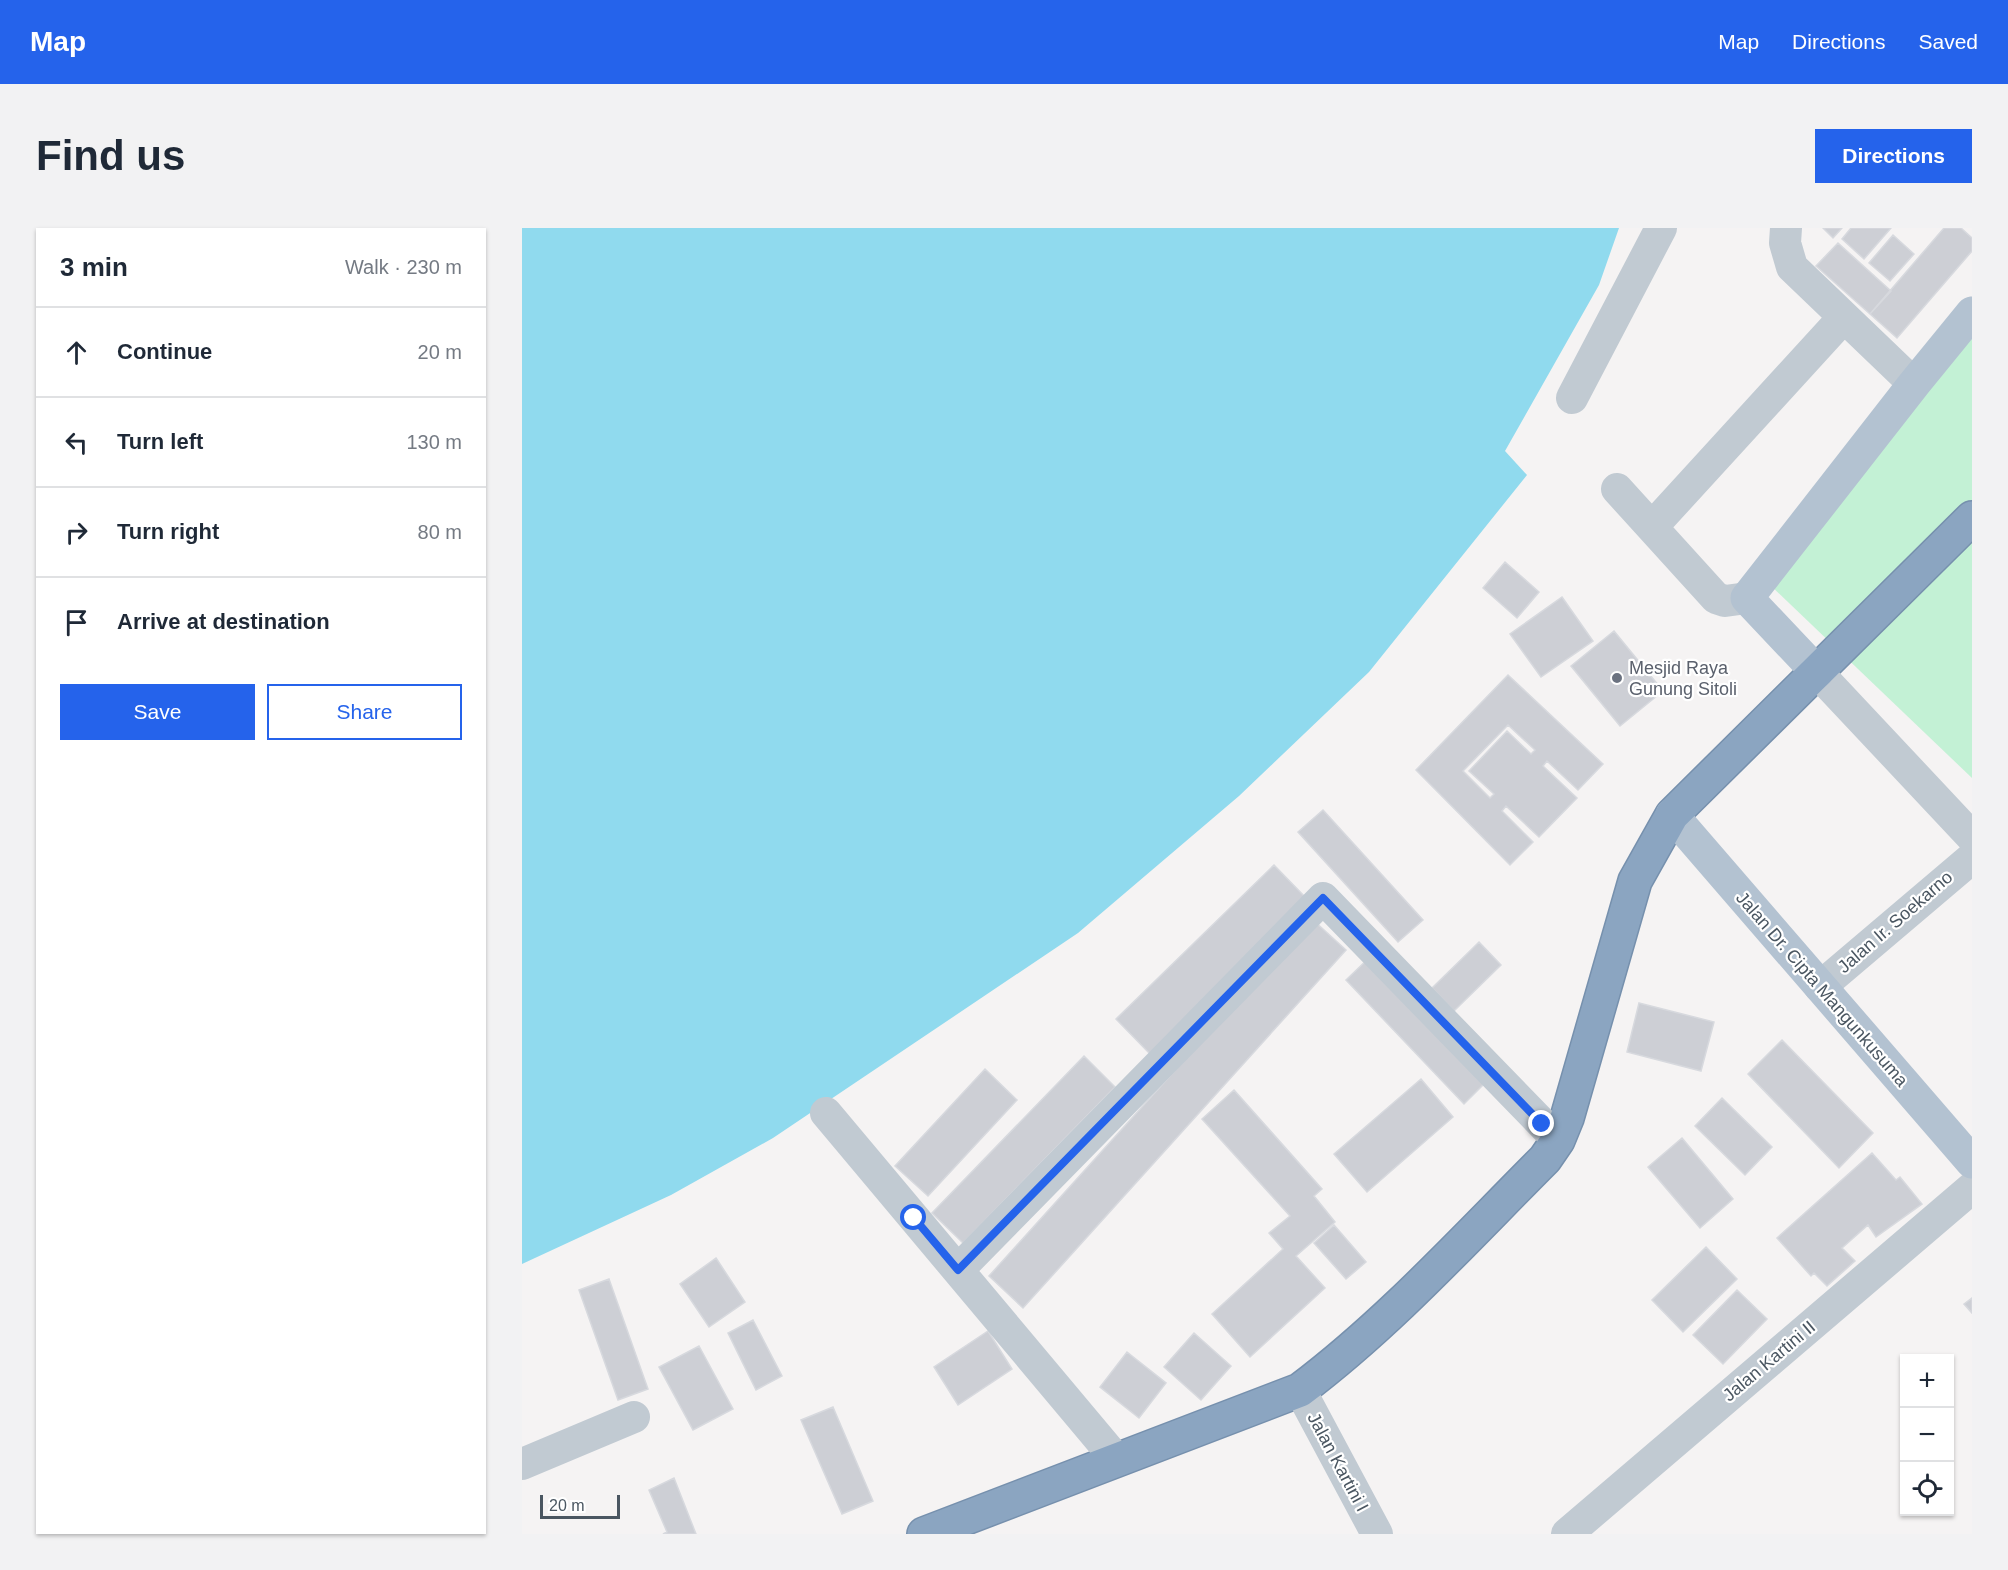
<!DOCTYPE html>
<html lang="en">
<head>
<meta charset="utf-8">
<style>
	:root { --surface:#fff; --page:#f2f2f3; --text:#1f2937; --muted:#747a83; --line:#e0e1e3; --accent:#2563eb }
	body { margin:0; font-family:Helvetica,sans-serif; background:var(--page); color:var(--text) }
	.controls { position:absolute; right:18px; bottom:18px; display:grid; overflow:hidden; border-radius:0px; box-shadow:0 2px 4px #0004 }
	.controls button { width:54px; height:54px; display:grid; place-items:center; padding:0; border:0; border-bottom:2px solid var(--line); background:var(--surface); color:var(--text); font:30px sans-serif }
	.scale { position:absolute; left:18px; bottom:15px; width:80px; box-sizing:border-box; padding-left:6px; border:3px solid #4a5661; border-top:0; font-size:16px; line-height:21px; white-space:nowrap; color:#4a5661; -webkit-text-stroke:4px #fff; paint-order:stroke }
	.stop { position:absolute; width:18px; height:18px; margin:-14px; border:4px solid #2563eb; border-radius:50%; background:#fff }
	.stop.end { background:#2563eb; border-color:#fff; box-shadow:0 2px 6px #0008 }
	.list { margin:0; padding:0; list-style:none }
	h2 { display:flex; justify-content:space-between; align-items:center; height:78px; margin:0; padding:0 24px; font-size:26px }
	h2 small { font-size:20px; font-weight:400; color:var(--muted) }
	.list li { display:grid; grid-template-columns:39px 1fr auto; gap:18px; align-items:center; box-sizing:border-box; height:90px; padding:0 24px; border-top:2px solid var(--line) }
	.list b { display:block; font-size:22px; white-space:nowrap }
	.list em { font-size:20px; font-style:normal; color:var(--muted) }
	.actions { display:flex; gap:12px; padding:18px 24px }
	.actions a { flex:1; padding:14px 0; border:2px solid var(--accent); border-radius:0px; text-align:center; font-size:21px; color:var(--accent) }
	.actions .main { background:var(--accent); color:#fff }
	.icon { flex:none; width:33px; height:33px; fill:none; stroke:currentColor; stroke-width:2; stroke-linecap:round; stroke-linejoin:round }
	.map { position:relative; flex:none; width:1450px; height:1306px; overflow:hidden; border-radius:0px }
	header { display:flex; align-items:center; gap:36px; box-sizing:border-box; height:84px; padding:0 30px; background:var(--accent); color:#fff }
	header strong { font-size:28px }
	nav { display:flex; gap:33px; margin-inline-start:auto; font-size:21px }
	.intro { display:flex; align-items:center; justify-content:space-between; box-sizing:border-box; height:144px; padding:0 36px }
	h1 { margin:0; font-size:42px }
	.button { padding:15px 27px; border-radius:0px; background:var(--accent); color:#fff; font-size:21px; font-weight:700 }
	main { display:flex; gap:36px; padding:0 36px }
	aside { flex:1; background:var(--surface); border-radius:0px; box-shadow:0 2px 4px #0004 }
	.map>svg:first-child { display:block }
	.green { fill:#c3f1d5 }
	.water { fill:#90daee }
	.building { fill:#cdcfd5; stroke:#d7d9de; stroke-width:1.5; fill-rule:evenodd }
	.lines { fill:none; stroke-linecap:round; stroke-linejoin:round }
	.highway-casing { stroke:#7690ad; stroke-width:36 }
	.street { stroke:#c1cad2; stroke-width:32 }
	.primary { stroke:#b3c2d1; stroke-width:33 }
	.highway { stroke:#8ba5c1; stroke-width:33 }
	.route { stroke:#2563eb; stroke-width:8 }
	.worship-dot { fill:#6b7280; stroke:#fff; stroke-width:2 }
	.labels { text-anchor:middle; stroke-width:4.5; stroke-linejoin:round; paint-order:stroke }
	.worship-label { font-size:18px; fill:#5b616d; stroke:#fff; text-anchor:start }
	.street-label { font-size:18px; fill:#4a5661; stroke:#fff }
</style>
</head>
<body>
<header>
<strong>Map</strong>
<nav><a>Map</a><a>Directions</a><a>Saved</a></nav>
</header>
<div class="intro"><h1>Find us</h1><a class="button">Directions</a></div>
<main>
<aside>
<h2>3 min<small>Walk · 230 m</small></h2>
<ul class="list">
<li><svg class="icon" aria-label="ahead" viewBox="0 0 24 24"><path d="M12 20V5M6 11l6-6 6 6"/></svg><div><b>Continue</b></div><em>20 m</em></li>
<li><svg class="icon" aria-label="left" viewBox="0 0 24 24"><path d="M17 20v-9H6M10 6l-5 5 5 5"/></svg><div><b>Turn left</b></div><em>130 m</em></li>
<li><svg class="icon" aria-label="right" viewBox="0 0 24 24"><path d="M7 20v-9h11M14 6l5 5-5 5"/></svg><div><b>Turn right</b></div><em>80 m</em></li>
<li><svg class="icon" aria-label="arrive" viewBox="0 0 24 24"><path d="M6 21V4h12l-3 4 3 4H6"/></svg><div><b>Arrive at destination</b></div></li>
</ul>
<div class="actions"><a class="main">Save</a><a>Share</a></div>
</aside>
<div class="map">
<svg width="1450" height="1306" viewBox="0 0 1450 1306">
	<rect width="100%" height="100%" fill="#f5f3f3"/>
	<!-- green -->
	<path class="green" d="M1450 102V550L1247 356Z"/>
	<!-- water -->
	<path class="water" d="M0 0H1097L1077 57 983 223 1005 247 847 444 717 568 556 705 251 910 149 967 0 1036Z"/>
	<!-- building -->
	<path class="building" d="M1301 0H1320L1311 10Z
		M1329 0H1369L1342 31 1320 11Z
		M1422 0H1439L1450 10V23L1375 110 1348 86Z
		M1371 7 1392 26 1368 53 1347 35Z
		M1316 15 1369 63 1348 86 1294 38Z
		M983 334 1017 364 995 390 961 360Z
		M1040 369 1071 413 1019 449 988 406Z
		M1092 403 1141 463 1098 498 1049 438Z
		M986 447 1081 536 1056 562 1025 533 1021 538 1055 570 1017 609 984 578 980 583 1011 614 988 637 894 542ZM986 497 1013 522 1009 526 985 503 947 543 972 566 968 570 941 543Z
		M801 582 901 692 876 714 776 604Z
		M752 637 786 672 628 826 594 791Z
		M790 691 824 722 501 1080 467 1048Z
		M957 714 979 737 932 783 910 760Z
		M851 726 969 849 942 876 824 752Z
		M1117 775 1192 794 1179 843 1105 824Z
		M1260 812 1351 905 1317 940 1226 846Z
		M562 828 593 859 441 1015 410 985Z
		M463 841 495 872 406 968 373 938Z
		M899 851 931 889 845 964 812 926Z
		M712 862 800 961 792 968 813 994 774 1028 803 1060 728 1129 690 1086 761 1021 747 1005 768 988 680 891Z
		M1200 870 1250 919 1223 947 1173 898Z
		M1160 910 1211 971 1178 1000 1126 939Z
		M1350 925 1374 952 1378 949 1400 976 1354 1009 1346 997 1320 1020 1333 1033 1305 1058 1292 1045 1289 1048 1255 1010Z
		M812 997 844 1034 824 1051 792 1015Z
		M1184 1019 1215 1051 1161 1104 1130 1072Z
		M194 1030 223 1074 187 1099 158 1056Z
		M87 1051 126 1161 96 1172 57 1062Z
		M1215 1062 1245 1091 1201 1136 1171 1107Z
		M1450 1070V1085L1442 1076Z
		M231 1092 260 1148 234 1162 206 1105Z
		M466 1103 490 1141 436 1177 412 1139Z
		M672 1105 709 1138 679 1172 642 1139Z
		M177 1118 211 1181 171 1202 137 1139Z
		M605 1124 644 1155 617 1190 578 1159Z
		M311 1179 351 1273 320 1286 279 1192Z
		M152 1250 174 1306H141L145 1304 127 1262Z"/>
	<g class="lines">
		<defs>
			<path id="highway" d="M402 1306 778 1162C867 1095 944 1010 1023 931L1036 912 1045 890 1113 653 1150 587 1450 290"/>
		</defs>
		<!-- highway casing -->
		<use href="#highway" class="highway-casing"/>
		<!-- street -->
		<path class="street" d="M1264 0 1263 15 1270 39 1392 156
			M1050 170 1139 0
			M1095 261 1194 370 1203 373 1225 370
			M1130 299 1322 89
			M1295 444 1450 609
			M1298 759 1450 630
			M304 885 595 1232
			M436 1042 801 670 1036 912
			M778 1162 855 1306
			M0 1236 112 1189
			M1045 1306 1450 960"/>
		<!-- primary -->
		<path class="primary" d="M1295 444 1225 370 1392 156 1450 85
			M1150 587 1450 934"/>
		<!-- highway -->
		<use href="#highway" class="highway"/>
	</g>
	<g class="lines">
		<!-- route -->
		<path class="route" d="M392 990 436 1042 801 670 1020 896"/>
	</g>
	<!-- markers -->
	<circle class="worship-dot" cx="1095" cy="450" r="6"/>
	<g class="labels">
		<!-- worship labels -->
		<g class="worship-label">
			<text x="1107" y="446">Mesjid Raya<tspan x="1107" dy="21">Gunung Sitoli</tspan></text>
		</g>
		<!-- street labels -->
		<g class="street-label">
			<text transform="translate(1373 694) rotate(-41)" y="6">Jalan Ir. Soekarno</text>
			<text transform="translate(1300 761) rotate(49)" y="6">Jalan Dr. Cipta Mangunkusuma</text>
			<text transform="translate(1247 1133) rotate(-40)" y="6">Jalan Kartini II</text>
			<text transform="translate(816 1234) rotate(62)" y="6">Jalan Kartini I</text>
		</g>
	</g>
</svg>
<div class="controls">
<button>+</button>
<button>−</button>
<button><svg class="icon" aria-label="locate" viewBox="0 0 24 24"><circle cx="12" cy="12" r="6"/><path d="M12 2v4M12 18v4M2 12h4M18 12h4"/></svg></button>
</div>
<div class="scale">20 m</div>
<div class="stop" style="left:392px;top:990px"></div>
<div class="stop end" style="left:1020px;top:896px"></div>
</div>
</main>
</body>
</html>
